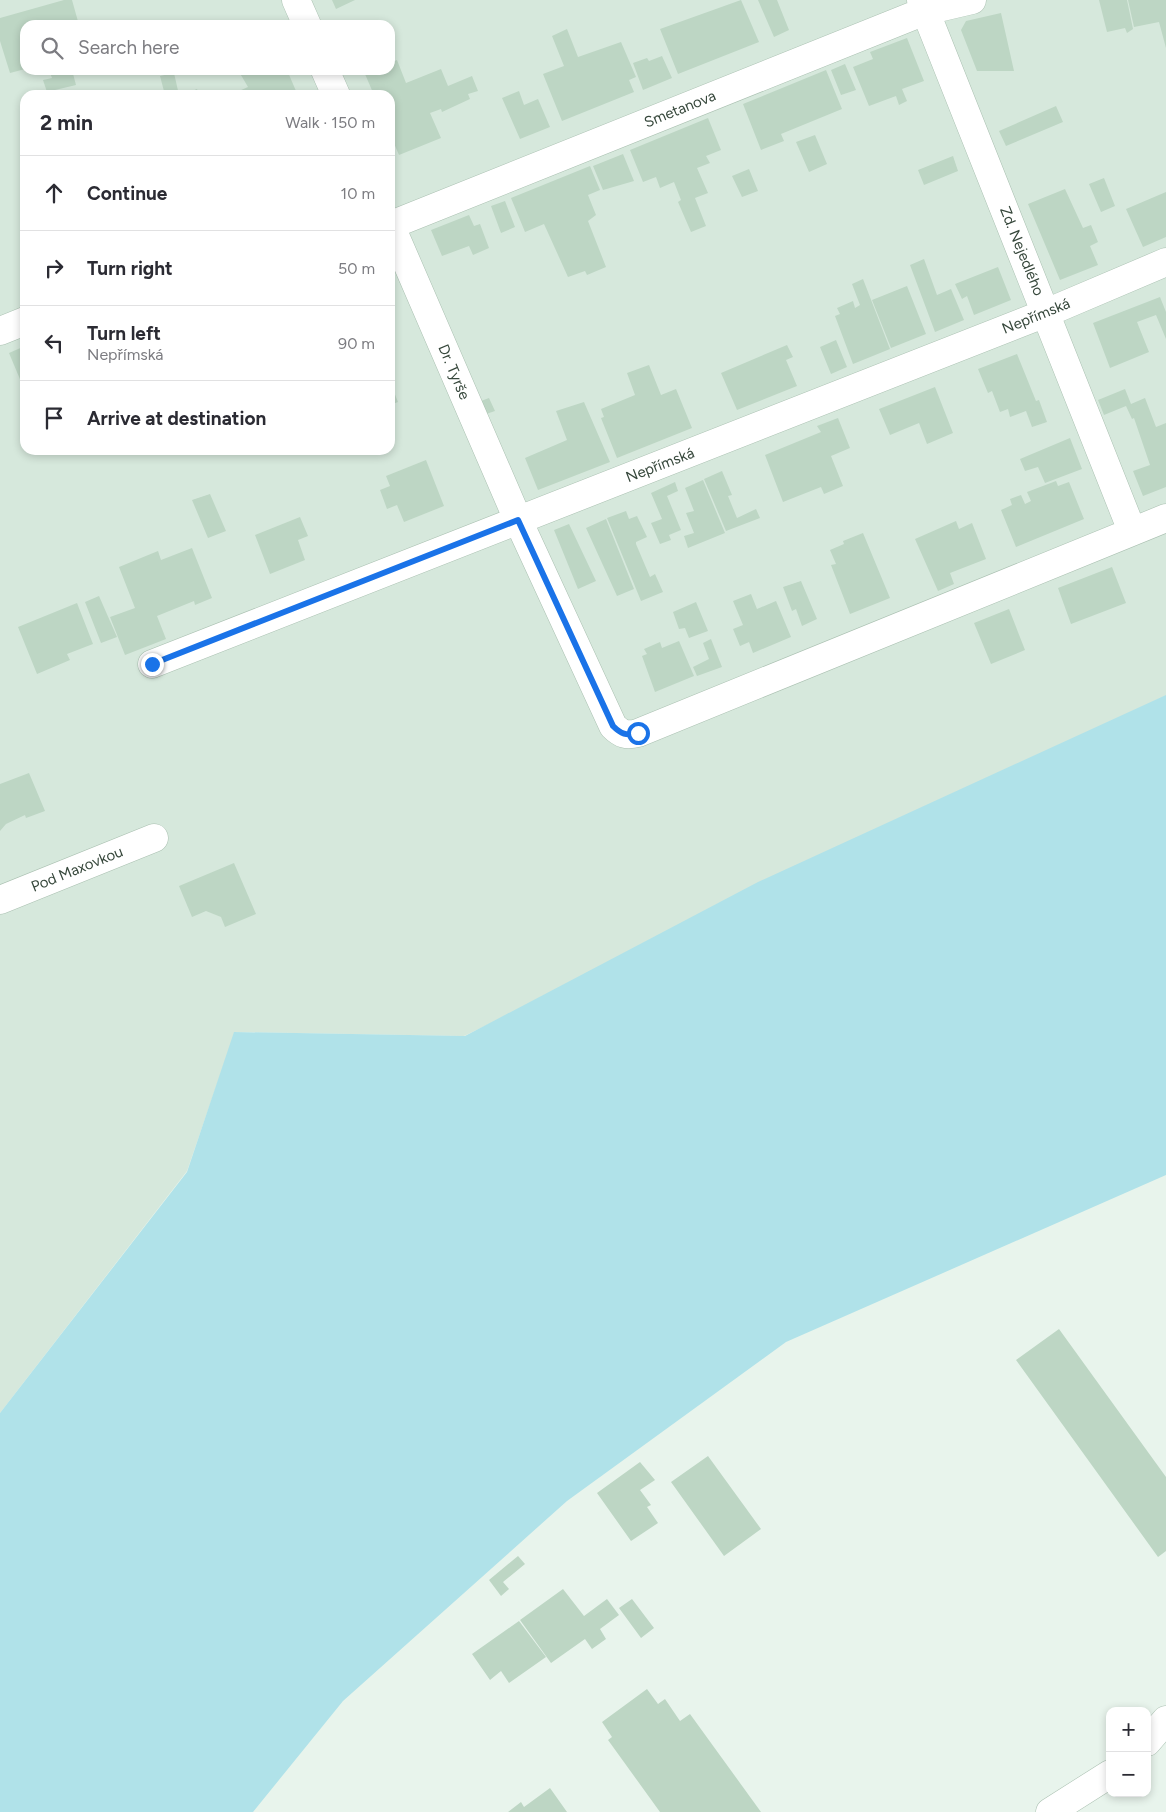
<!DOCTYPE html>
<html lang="en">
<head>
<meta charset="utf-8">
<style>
	:root { --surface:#fff; --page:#f7f7f7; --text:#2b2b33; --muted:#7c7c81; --line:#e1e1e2 }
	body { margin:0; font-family:Figtree,sans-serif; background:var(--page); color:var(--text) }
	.controls { position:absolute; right:15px; bottom:15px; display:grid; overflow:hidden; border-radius:10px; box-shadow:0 2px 8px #0003 }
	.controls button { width:45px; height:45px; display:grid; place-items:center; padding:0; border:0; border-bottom:1px solid var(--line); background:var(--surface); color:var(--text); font:25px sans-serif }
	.stop { position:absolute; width:15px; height:15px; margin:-11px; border:4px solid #1a73e8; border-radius:50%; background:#fff }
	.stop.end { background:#1a73e8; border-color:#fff; box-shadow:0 1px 5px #0008 }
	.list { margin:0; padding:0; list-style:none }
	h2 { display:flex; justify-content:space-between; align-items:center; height:65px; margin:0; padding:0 20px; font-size:21px }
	h2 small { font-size:16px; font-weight:400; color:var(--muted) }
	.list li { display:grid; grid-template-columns:32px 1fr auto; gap:15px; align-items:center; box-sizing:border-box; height:75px; padding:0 20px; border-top:1px solid var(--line) }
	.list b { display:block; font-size:19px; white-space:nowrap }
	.list p { margin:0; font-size:16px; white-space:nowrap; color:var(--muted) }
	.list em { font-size:16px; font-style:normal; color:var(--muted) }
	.icon { flex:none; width:28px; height:28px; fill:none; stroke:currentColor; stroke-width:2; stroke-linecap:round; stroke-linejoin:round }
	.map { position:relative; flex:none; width:1166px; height:1812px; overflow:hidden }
	.search { position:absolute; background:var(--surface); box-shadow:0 2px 8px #0003; left:20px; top:20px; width:375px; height:55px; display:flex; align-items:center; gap:12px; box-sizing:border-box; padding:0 18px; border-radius:15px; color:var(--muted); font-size:19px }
	.panel { position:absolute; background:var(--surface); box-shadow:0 2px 8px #0003; left:20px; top:90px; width:375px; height:365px; border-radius:15px }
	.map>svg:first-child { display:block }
	.residential { fill:#d6e8dc; fill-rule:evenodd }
	.green { fill:#b0e2e9 }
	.building { fill:#bdd6c4 }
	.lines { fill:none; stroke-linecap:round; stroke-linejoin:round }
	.minor-casing { stroke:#aac0b1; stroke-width:29 }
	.minor { stroke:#fff; stroke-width:28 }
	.route { stroke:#1a73e8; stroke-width:6 }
	.labels { text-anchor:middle; stroke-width:4.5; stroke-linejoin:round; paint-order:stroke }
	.street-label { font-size:15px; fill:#36473b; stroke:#fff }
</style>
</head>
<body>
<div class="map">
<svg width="1166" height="1812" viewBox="0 0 1166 1812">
	<rect width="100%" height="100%" fill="#e8f4ec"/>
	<!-- residential -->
	<path class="residential" d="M0 0H1166V700L464 1036 235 1032 187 1171 0 1413ZM25 25H390V70H25ZM25 95H390V450H25Z"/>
	<!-- green -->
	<path class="green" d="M1166 695V1175L786 1342 567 1501 343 1701 253 1812H0V1413L187 1172 234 1032 465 1036 758 882Z"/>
	<!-- building -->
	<path class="building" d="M64 0H72L79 25H25V69L10 73 0 41V18Z
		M332 0H355L336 9Z
		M741 0 759 42 678 74 660 29Z
		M758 0H777L789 30 774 37Z
		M1099 0H1127L1133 29 1127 33 1125 28 1107 32Z
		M1128 0H1166V48L1159 22 1134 27Z
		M1001 13 1014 71H977L961 30 966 21Z
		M264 20 267 25H251Z
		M567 29 578 57 621 42 636 77 629 80 634 92 562 121 543 74 564 66 552 36Z
		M907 38 924 81 902 89 907 101 899 105 896 96 869 106 853 67 873 59 870 52Z
		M662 56 672 78 643 90 633 63 647 58 649 61Z
		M397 60 406 83 441 69 448 86 472 76 478 91 468 94 470 99 442 112 441 109 430 113 441 138 399 155 390 134V95H374L365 74 374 70H390V63Z
		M845 64 856 90 841 95 831 70Z
		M49 70H72L76 85 55 90 57 95H48L43 80 52 78Z
		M238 70H287L296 91 286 95H241L239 91 248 87Z
		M826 70 842 109 781 134 784 141 761 150 743 104Z
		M174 73 179 95H165L160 76Z
		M197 89 199 95H182Z
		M519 91 524 105 538 99 550 127 520 139 502 98Z
		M1056 106 1063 122 1006 146 999 131Z
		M708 118 721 150 706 156 710 163 697 168 708 193 695 198 706 226 691 232 678 202 681 200 674 182 660 188 656 177 643 182 630 150Z
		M815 135 827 164 809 172 796 142Z
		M623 154 634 181 603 190 593 166Z
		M953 156 958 171 924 185 918 170Z
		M590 166 600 190 588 195 596 215 588 221 606 267 587 275 585 271 568 277 544 224 525 232 511 198Z
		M749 169 758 191 742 197 732 176Z
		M1104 178 1115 206 1101 212 1089 184Z
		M1065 189 1083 228 1091 225 1098 242 1090 246 1098 265 1060 280 1028 204Z
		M1166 192V237L1143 247 1126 209Z
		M505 201 515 227 501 233 491 206Z
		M469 215 474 226 480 224 489 248 473 255 469 246 442 256 431 230Z
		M924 259 937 295 951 289 964 320 935 332 910 265Z
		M998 267 1011 300 974 315 967 296 962 299 955 284Z
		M863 279 890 349 853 364 835 316 840 314 837 308 853 301 855 308 860 305 852 284Z
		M907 286 926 334 891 348 872 300Z
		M1160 297 1166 312V339L1156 315 1137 322 1149 352 1110 368 1093 323Z
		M836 340 847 367 831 374 820 347Z
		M787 345 793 357 786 360 797 386 737 410 721 373Z
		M25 346V383L22 384 9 353Z
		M1017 354 1036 401 1039 400 1047 422 1032 427 1026 411 1010 417 1008 409 1000 412 992 391 988 393 978 369Z
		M649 365 661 395 676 389 692 428 617 458 601 418 604 417 601 409 635 395 627 373Z
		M390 382 398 402 390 405Z
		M935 387 953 433 927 444 919 423 890 435 879 409Z
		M1125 389 1131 404 1145 398 1156 427 1166 423V487L1143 496 1133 471 1150 465 1134 418 1132 419 1126 406 1104 415 1098 400Z
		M489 398 495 411 486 414 481 401Z
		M584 402 610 462 538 490 525 458 567 440 556 411Z
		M838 418 850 448 831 456 843 486 824 494 821 487 783 502 765 455 821 432 817 426Z
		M1070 438 1082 469 1045 483 1038 467 1025 471 1020 459Z
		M426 460 444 506 404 522 397 505 387 509 380 490 390 486 386 476Z
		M722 471 732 495 728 496 737 518 756 509 760 518 726 531 704 479Z
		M703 480 725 533 688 548 684 536 694 533 686 513 694 511 685 488Z
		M1056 481 1058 486 1069 482 1084 519 1016 547 1001 510 1012 505 1010 499 1021 495 1025 504 1031 501 1027 492Z
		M675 482 678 491 667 496 681 530 669 535 671 540 660 544 651 523 662 519 651 493Z
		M210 494 226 531 208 538 192 500Z
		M626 511 629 519 637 516 647 537 636 542V544L650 577 655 574 663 592 641 601 607 518Z
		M300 517 308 536 298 540 305 560 270 574 255 535Z
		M606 519 634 589 617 596 586 528Z
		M956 521 959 529 972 523 986 559 950 573 954 584 938 591 915 539Z
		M569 524 596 581 578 589 554 530Z
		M863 533 890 598 850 614 831 565 836 564 830 550 844 544 843 541Z
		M192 548 212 598 195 605 194 601 157 616 166 639 125 655 110 617 135 608 119 567 158 551 161 560Z
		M1112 567 1126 603 1071 624 1058 588Z
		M801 581 817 619 802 626 796 609 792 611 783 587Z
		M751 594 757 609 776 601 791 637 753 653 749 642 740 646 733 629 743 625 733 601Z
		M99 596 117 637 101 643 85 602Z
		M696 602 708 631 689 638 685 628 679 629 673 612Z
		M77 603 93 644 67 654 70 660 37 674 18 627Z
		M1009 609 1025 650 991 664 974 623Z
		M711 639 722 667 697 676 693 667 709 659 703 643Z
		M679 641 694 676 655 692 642 656 647 654 644 649 660 642 662 648Z
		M29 773 45 811 26 818 25 815 6 824 0 831V784Z
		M234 863 256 914 225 927 221 917 206 911 192 917 179 886Z
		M1059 1329 1166 1477V1551L1158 1557 1016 1360Z
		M708 1456 761 1529 724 1556 671 1482Z
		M640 1462 655 1480 640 1490 651 1505 647 1507 658 1523 631 1541 597 1493Z
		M518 1556 525 1564 503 1582 509 1589 501 1596 489 1580Z
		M563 1589 584 1616 607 1599 619 1615 600 1629 606 1639 592 1649 585 1639 551 1663 520 1620Z
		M632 1599 654 1628 641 1638 619 1608Z
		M519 1621 546 1657 509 1683 501 1671 490 1680 472 1654Z
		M647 1689 658 1704 665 1699 680 1721 690 1714 761 1812H660L608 1740 612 1737 602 1722Z
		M550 1788 567 1812H508L521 1802 524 1807Z"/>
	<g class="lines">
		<defs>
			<path id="minor" d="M296 0 307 25
				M921 0 1132 531
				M325 70 336 95
				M390 224 518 520 613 726C621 734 626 736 638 733L1166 518
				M391 225 925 11 972 0
				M0 331 25 321
				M152 664 1046 313 1166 262
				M0 900 154 838
				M1147 1742 1166 1720
				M1050 1812 1110 1774"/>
		</defs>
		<!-- minor casing -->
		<use href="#minor" class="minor-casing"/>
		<!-- minor -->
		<use href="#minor" class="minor"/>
	</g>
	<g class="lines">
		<!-- route -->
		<path class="route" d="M152 664 518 520 613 726C621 734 626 736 638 733"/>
	</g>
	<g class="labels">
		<!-- street labels -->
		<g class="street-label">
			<text transform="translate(680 109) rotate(-22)" y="5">Smetanova</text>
			<text transform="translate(1022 251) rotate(68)" y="5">Zd. Nejedlého</text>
			<text transform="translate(1036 316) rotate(-22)" y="5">Nepřímská</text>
			<text transform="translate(454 372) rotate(67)" y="5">Dr. Tyrše</text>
			<text transform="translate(660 465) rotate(-21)" y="5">Nepřímská</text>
			<text transform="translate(77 869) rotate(-22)" y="5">Pod Maxovkou</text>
		</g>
	</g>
</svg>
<div class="controls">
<button>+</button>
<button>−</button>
</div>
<div class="stop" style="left:638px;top:733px"></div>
<div class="stop end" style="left:152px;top:664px"></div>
<div class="search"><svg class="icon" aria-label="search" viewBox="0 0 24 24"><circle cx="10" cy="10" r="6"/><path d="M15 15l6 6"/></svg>Search here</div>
<section class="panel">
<h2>2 min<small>Walk · 150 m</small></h2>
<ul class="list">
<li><svg class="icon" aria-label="ahead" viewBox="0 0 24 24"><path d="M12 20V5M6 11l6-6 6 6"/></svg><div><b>Continue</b></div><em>10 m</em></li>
<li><svg class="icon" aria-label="right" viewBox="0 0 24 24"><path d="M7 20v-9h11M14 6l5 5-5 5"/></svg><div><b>Turn right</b></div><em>50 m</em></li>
<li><svg class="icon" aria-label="left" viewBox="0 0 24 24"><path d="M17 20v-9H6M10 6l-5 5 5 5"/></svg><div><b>Turn left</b><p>Nepřímská</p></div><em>90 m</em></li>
<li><svg class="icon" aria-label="arrive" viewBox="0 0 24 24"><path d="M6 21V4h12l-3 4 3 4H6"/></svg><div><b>Arrive at destination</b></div></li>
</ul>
</section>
</div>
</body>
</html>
